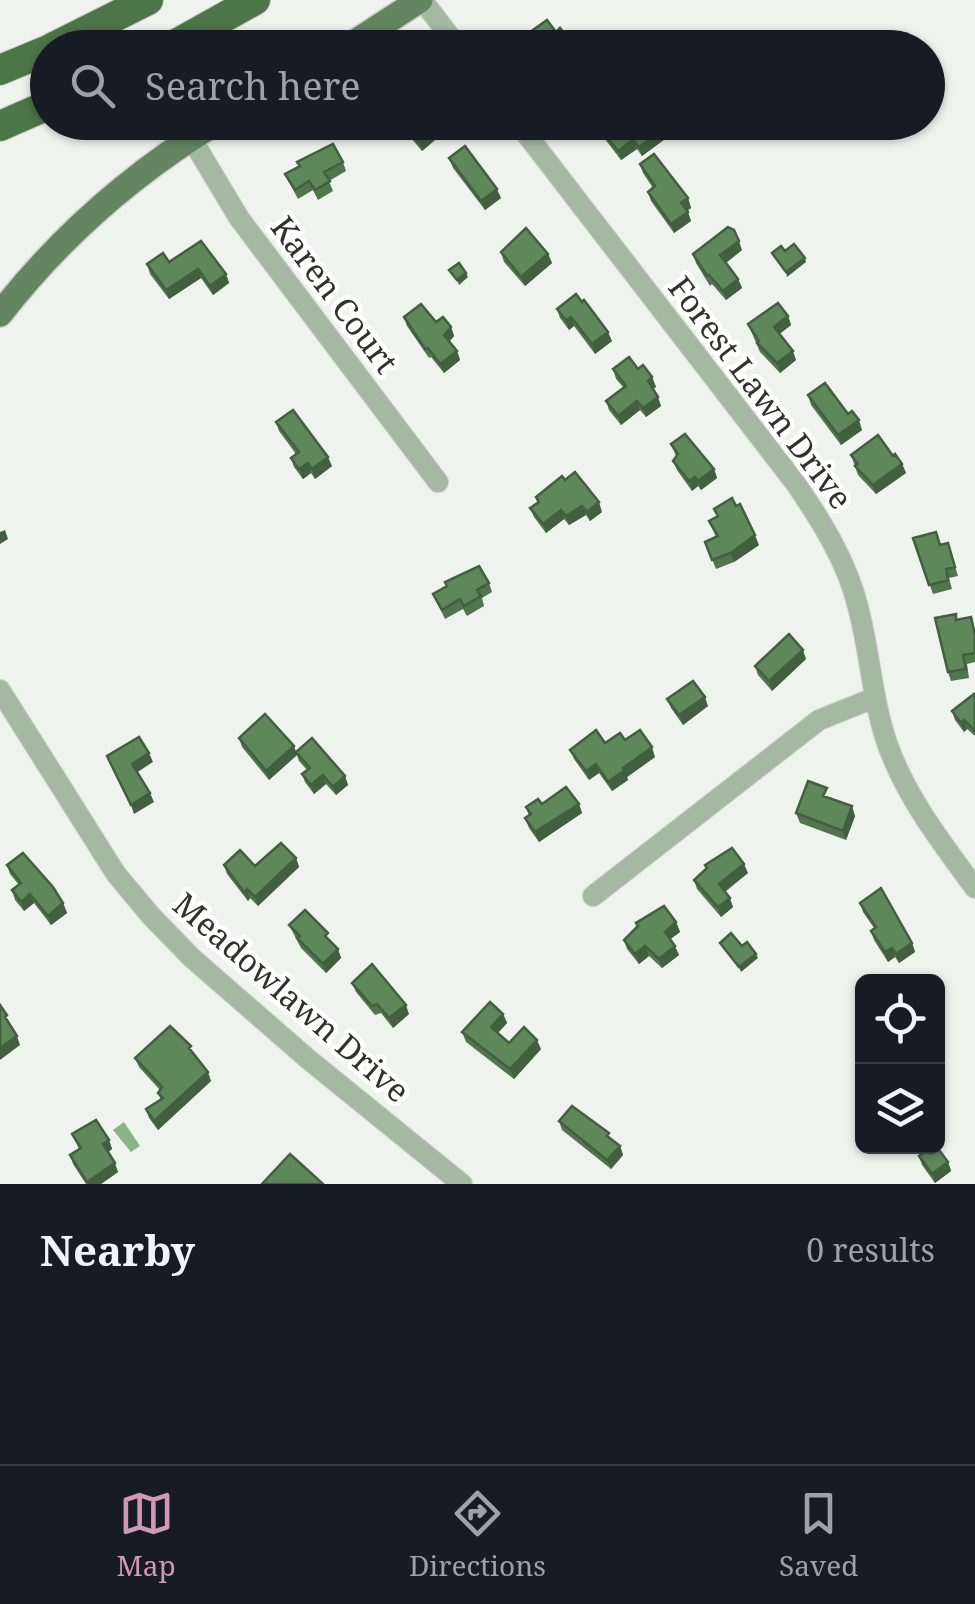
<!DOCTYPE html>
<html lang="en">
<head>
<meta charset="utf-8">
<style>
	:root { --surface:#171b24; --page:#242831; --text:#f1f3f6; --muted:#9ea1a6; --line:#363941; --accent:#d196b9 }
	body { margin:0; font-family:"Noto Serif",serif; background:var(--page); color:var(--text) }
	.controls { position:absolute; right:30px; bottom:30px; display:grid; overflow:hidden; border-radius:15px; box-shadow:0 2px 8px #0004 }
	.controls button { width:90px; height:90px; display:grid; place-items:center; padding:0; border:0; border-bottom:2px solid var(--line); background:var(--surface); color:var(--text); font:50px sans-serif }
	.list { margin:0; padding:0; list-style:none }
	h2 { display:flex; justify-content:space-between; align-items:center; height:130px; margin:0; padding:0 40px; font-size:42px }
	h2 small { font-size:32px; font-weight:400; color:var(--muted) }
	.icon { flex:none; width:55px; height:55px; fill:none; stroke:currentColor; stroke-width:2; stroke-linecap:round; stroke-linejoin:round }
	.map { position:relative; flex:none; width:975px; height:1184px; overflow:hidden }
	.search { position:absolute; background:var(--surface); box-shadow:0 2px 8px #0004; left:30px; right:30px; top:30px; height:110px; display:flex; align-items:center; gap:25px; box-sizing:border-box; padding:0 35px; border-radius:55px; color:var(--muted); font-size:38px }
	.sheet { height:280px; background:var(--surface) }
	nav { display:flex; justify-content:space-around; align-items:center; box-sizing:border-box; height:140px; border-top:2px solid var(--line); background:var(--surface); font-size:28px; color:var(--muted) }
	nav a { display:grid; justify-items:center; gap:5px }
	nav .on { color:var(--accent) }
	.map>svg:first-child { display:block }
	.water { fill:url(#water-ripples) }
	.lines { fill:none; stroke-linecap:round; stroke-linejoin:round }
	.minor-casing { stroke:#ccd0cb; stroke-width:22 }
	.major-casing { stroke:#ccd0cb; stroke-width:28 }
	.highway-casing { stroke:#ccd0cb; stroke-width:32 }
	.minor { stroke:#a4b8a2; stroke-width:20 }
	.major { stroke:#638660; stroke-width:25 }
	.highway { stroke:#4c7548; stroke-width:30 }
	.wall { fill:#51754d }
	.shaded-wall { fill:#425f3f }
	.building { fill:#5e885a; stroke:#425f3f; stroke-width:2.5 }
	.labels { text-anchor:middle; stroke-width:9; stroke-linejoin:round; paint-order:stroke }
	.street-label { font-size:32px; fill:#30322f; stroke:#fefffe }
</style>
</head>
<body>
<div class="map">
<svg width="975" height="1184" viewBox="0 0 975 1184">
	<defs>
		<pattern id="water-ripples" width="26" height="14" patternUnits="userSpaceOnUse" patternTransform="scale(2.5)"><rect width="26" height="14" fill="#89b484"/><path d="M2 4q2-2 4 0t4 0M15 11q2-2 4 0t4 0" fill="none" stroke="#70936c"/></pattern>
	</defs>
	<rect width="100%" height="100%" fill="#eef3ed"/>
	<!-- water -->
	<path class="water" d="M124 1122 140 1146 131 1152 113 1130Z"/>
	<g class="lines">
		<defs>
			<path id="minor" d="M422 0 459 48
				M517 122 796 484C822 522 847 562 858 607 870 652 872 699 887 743 906 797 941 842 975 888
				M191 138 239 218 438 482
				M0 690 116 874 152 917 192 958 308 1059 462 1184
				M593 896 819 720 874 698"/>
			<path id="major" d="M346 48 420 0
				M0 314C60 237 133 173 217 122"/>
			<path id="highway" d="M52 48 148 0
				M169 48 255 0
				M0 70 48 50
				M0 126 48 105"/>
		</defs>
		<!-- minor casing -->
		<use href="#minor" class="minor-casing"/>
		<!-- major casing -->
		<use href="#major" class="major-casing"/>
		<!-- highway casing -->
		<use href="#highway" class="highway-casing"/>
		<!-- minor -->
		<use href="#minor" class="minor"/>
		<!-- major -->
		<use href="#major" class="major"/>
		<!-- highway -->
		<use href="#highway" class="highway"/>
	</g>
	<!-- wall -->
	<path class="wall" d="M409 122H448L449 123 433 135 435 140 422 151 411 138 408 129 412 126Z
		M598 125 662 130 665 139 642 156 637 149 621 160 601 134Z
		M449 158 501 198 485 210 453 168Z
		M343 162 346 171 329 181 333 191 318 200 313 190 298 199 285 174Z
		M640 164 688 198 691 208 687 211 691 221 674 233 651 201 648 192 653 188 643 173Z
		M742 250 726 263 738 279 742 288 726 300 712 284 710 286 696 263 693 254Z
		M501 252 548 254 552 263 525 286 504 262Z
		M169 262 226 274 229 283 213 295 201 278 169 299 150 274 147 264Z
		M557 309 612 341 595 354 574 326 569 330 560 318Z
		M788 316 791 325 779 334 796 360 780 373 760 352 748 324Z
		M404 317 436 322 451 327 454 336 449 342 457 351 460 360 444 373 431 357 429 358 407 326Z
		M613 369H638L652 377 656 387 653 389 661 406 646 417 640 410 621 425 609 410 606 401 623 387 616 379Z
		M808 395 848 414 862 430 841 445 811 405Z
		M276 422 332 466 315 479 311 473 303 479 294 467 291 458 296 454 279 431Z
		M671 444 714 469 717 478 701 490 698 486 692 491 677 470 673 461 676 456Z
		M851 455 893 456 902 464 906 473 876 494 858 475Z
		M536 497 602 512 590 521 586 515 569 525 564 519 546 533 534 517 530 508 537 502Z
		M714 509 759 545 734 562 716 569 705 542 716 537 709 521 717 516Z
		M913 538 941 544 948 543 958 576 949 578 952 589 933 594Z
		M489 583 492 592 482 598 484 606 467 616 463 609 445 619 433 594Z
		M971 617 975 630V662L967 664 969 678 951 681 948 672 957 619Z
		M806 659 772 691 758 675 755 666Z
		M975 696V736L967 729 964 732 955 720 952 711Z
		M667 699 708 706 683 725 671 708Z
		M239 738 294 746 297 755 269 780 242 747Z
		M625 740 655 757 627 777 628 780 612 791 599 773 589 780 574 759 570 750Z
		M296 752 345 776 348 785 336 795 326 784 314 794 305 782 302 774 307 770 299 761Z
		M830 797 855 816 846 840 800 823 796 813Z
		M542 804H579L582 813 539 842 529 828 525 818 529 816 526 807Z
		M296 858 299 867 258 906 250 898 248 901 227 874 224 865 255 866Z
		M7 865 63 903 67 913 51 925 34 903 24 911 15 900 12 890 19 885 10 874Z
		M705 865 748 873 725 892 733 907 721 917 697 889 694 880 706 868Z
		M860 903 912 943 915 952 899 963 895 957 888 962 874 940 871 931 874 928 863 912Z
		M676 922 680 932 670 939 679 955 662 968 649 956 639 964 627 949 624 940 637 927 636 923Z
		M289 925 332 942 338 949 341 958 326 973 301 948Z
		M352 983 409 1014 393 1028 381 1013 375 1015 356 992Z
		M503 1014 507 1023 498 1033 509 1043 541 1049 514 1079 466 1042 462 1032Z
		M195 1055 211 1081 158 1130 149 1118 146 1109 161 1100 158 1093 160 1090 139 1067 135 1058Z
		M559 1121 611 1139 620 1146 623 1155 611 1169 562 1130Z
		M72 1134 109 1140 112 1149 108 1152 118 1172 101 1184H86L73 1164 70 1155 79 1149Z
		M919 1156 948 1162 951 1171 935 1183 922 1165Z"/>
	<!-- shaded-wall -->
	<path class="shaded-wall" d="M435 122 449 123 433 135 435 140 422 151 418 142 429 127Z
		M662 130 665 139 642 156 639 147Z
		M633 140 637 149 621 160 618 151Z
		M497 189 501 198 485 210 481 201Z
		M688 198 691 208 684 212 681 203Z
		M688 212 691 221 674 233 671 224Z
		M739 241 742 250 723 265 720 255Z
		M548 254 552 263 525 286 521 277Z
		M805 258 806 262 787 277 786 272Z
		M198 269 201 278 169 299 166 290Z
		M466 273 468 277 459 285 457 280Z
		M226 274 229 283 213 295 210 286Z
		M738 279 742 288 726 300 723 291Z
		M788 316 791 325 777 336 774 327Z
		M571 317 574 326 569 330 566 320Z
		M451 327 454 336 447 344 444 335Z
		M608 332 612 341 595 354 592 344Z
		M457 351 460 360 444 373 440 364Z
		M793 351 796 360 780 373 777 363Z
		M652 377 656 387 651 390 648 381Z
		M658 397 661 406 646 417 643 408Z
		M637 401 640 410 621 425 618 416Z
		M859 420 862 430 841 445 838 435Z
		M328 457 332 466 315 479 312 469Z
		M308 463 311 473 303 479 299 469Z
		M902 464 906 473 876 494 873 485Z
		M714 469 717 478 701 490 698 481Z
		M695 477 698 486 692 491 689 481Z
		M599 502 602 512 590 521 587 512Z
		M582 506 586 515 569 525 566 516Z
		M561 510 564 519 546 533 543 524Z
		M5 530 8 539 0 544V532Z
		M755 535 759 545 734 562 731 553Z
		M803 650 806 659 772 691 769 681Z
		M705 697 708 706 683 725 679 715Z
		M964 720 967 729 964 732 961 723Z
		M294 746 297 755 269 780 266 771Z
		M652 747 655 757 627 777 628 780 612 791 608 782 623 768Z
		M149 753 153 762 136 773 132 764Z
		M596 764 599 773 589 780 586 771Z
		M323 775 326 784 314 794 311 785Z
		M345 776 348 785 336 795 333 787Z
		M150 793 154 802 134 814 131 805Z
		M579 804 582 813 539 842 535 832Z
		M852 806 855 816 846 840 843 831Z
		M296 858 299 867 258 906 255 897Z
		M744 864 748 873 722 893 719 884Z
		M247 889 250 898 248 901 244 892Z
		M30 894 34 903 24 911 21 902Z
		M730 898 733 907 721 917 718 907Z
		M63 903 67 913 51 925 48 916Z
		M676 922 680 932 668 941 665 932Z
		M912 943 915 952 899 963 896 954Z
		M645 946 649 956 639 964 635 954Z
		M675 946 679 955 662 968 659 959Z
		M892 948 895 957 888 962 885 952Z
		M338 949 341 958 326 973 323 964Z
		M756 954 758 958 741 972 739 967Z
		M406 1005 409 1014 393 1028 389 1018Z
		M503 1014 507 1023 495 1036 491 1027Z
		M17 1036 20 1045 0 1060V1048Z
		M537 1040 541 1049 514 1079 510 1069Z
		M208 1072 211 1081 158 1130 154 1121Z
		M109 1140 112 1149 106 1154 103 1144Z
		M620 1146 623 1155 611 1169 607 1160Z
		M948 1162 951 1171 935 1183 932 1174Z
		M115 1163 118 1172 101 1184H88L87 1182Z"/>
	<!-- building -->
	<path class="building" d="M547 20 556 32 560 28 570 41 565 45 567 48H539L530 32Z
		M413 122H435L429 127 432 131 418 142 408 129 414 124Z
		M601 122H656L662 130 639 147 633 140 618 151 598 125Z
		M333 144 343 162 324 172 330 181 315 190 309 181 295 190 285 174 300 166 297 162Z
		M465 146 497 189 481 201 449 158Z
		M654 154 688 198 681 203 688 212 671 224 648 192 655 186 640 164Z
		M728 227 734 230 739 241 720 255 738 279 723 291 709 275 707 276 693 254Z
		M526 228 548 254 521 277 501 252Z
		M201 241 226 274 210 286 198 269 166 290 147 264 163 253 169 262Z
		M794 244 805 258 786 272 772 253 781 246 785 251Z
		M459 263 466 273 457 280 449 270Z
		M576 294 582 302 584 300 608 332 592 344 571 317 566 320 557 309Z
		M778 303 788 316 774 327 793 351 777 363 757 343 759 341 748 324Z
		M421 304 436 322 443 317 451 327 444 335 457 351 440 364 428 348 425 349 404 317Z
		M629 357 638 369 643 365 652 377 648 381 658 397 643 408 637 401 618 416 606 401 626 386 613 369Z
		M825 383 848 414 852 411 859 420 838 435 808 395Z
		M293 410 328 457 312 469 308 463 299 469 291 458 299 452 276 422Z
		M685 434 714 469 698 481 695 477 689 481 673 461 678 454 671 444Z
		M878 435 893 456 895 454 902 464 873 485 855 466 858 464 851 455Z
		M575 472 599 502 587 512 582 506 566 516 561 510 543 524 530 508 539 502 536 497 562 476 565 480Z
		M732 498 736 506 740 504 755 535 731 553 712 560 705 542 718 536 709 521 718 516 714 509Z
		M936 532 940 545 948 543 955 567 946 569 948 580 929 585 913 538Z
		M479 566 489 583 477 590 481 596 464 606 460 599 442 610 433 594 447 586 445 582Z
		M956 614V620L971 617 975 635V653L963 655 966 669 948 672 935 618Z
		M789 634 803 650 769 681 755 666Z
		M693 681 705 697 679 715 667 699Z
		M974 694 975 696V731L964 720 961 723 952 711Z
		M265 714 294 746 266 771 239 738Z
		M596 730 605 743 620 733 625 740 640 730 652 747 623 768 625 770 608 782 596 764 586 771 570 750Z
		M139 737 149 753 132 764 150 793 131 805 107 756Z
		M312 738 345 776 333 787 323 775 311 785 302 774 310 768 296 752Z
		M808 781 827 788 823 796 852 806 843 831 796 813Z
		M566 787 579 804 535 832 525 818 531 814 526 807 538 799 542 804Z
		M281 843 296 858 255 897 247 889 244 892 224 865 240 850 255 866Z
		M732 848 744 864 719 884 730 898 718 907 694 880 707 868 705 865Z
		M23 853 53 887 63 903 48 916 30 894 21 902 12 890 21 883 7 865Z
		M881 888 912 943 896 954 892 948 885 952 871 931 876 927 860 903Z
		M664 906 676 922 665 932 675 946 659 959 645 946 635 954 624 940 638 926 636 923Z
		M305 910 328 933 325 936 338 949 323 964 297 938 300 936 289 925Z
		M731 933 742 946 747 942 756 954 739 967 720 943Z
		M372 964 406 1005 389 1018 377 1004 372 1006 352 983Z
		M490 1002 503 1014 491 1027 509 1043 524 1027 537 1040 510 1069 462 1032Z
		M0 1005 7 1015 5 1017 17 1036 0 1048Z
		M170 1026 191 1046 189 1048 208 1072 154 1121 146 1109 163 1098 158 1093 162 1087 135 1058Z
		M572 1106 609 1133 607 1136 620 1146 607 1160 559 1121Z
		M96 1120 109 1140 103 1144 115 1163 87 1182 70 1155 81 1148 72 1134Z
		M932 1146H936L948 1162 932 1174 919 1156Z
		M290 1154 323 1184H262Z"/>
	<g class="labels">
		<!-- street labels -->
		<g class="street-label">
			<text transform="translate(334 295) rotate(53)" y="11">Karen Court</text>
			<text transform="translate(760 393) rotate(53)" y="11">Forest Lawn Drive</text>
			<text transform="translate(291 998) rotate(41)" y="11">Meadowlawn Drive</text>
		</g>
	</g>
</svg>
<div class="controls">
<button><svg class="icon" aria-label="locate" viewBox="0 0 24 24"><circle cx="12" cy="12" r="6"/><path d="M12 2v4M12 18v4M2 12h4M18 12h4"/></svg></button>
<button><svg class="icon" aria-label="layers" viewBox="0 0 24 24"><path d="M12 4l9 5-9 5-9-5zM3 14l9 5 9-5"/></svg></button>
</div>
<div class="search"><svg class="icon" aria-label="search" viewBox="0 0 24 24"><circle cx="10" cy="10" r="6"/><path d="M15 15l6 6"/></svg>Search here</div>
</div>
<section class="sheet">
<h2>Nearby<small>0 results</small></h2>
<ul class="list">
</ul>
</section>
<nav>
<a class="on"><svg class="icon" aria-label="map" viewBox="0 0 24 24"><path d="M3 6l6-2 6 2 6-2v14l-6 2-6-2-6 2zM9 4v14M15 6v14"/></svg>Map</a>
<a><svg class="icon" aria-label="directions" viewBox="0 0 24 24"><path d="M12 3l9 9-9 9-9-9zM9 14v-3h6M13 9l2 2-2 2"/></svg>Directions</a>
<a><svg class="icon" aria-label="saved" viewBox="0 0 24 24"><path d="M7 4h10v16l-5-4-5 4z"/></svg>Saved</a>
</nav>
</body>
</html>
